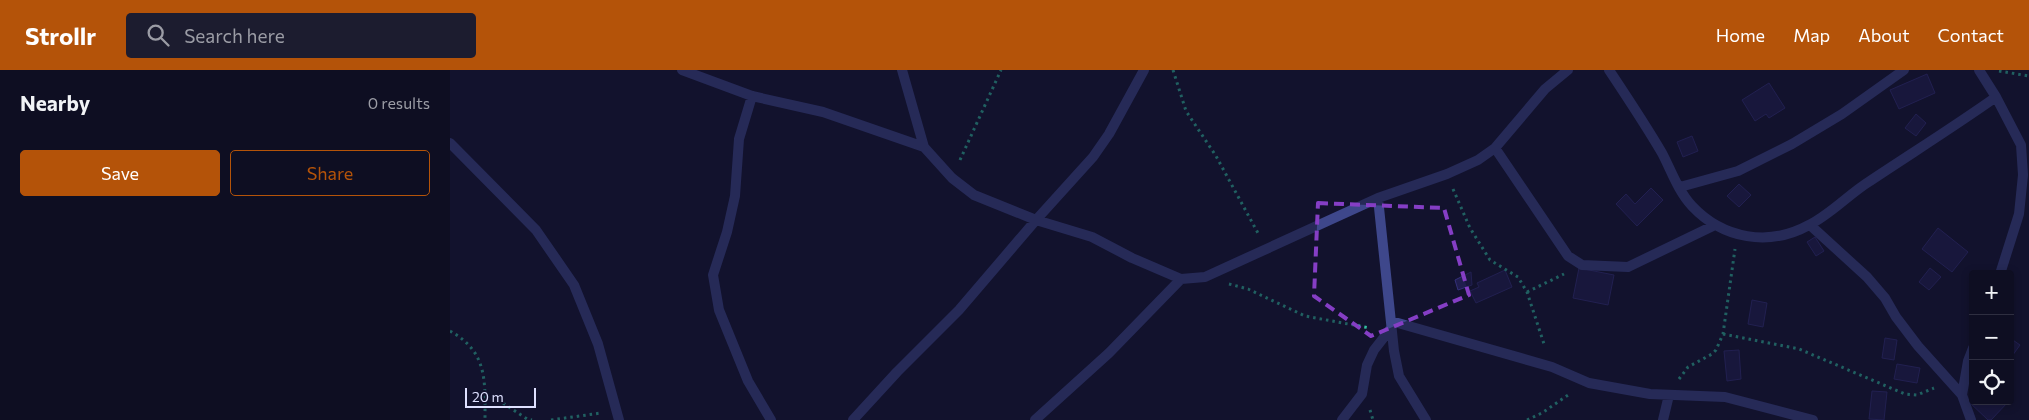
<!DOCTYPE html>
<html lang="en">
<head>
<meta charset="utf-8">
<style>
	:root { --surface:#0e0e22; --page:#1c1c2f; --text:#f1f3f6; --muted:#9b9ca5; --line:#2e2e40; --accent:#b45309 }
	body { margin:0; font-family:Commissioner,sans-serif; background:var(--page); color:var(--text) }
	.controls { position:absolute; right:15px; bottom:15px; display:grid; overflow:hidden; border-radius:5px; box-shadow:0 2px 8px #0003 }
	.controls button { width:45px; height:45px; display:grid; place-items:center; padding:0; border:0; border-bottom:1px solid var(--line); background:var(--surface); color:var(--text); font:25px sans-serif }
	.scale { position:absolute; left:15px; bottom:12px; width:71px; box-sizing:border-box; padding-left:5px; border:2px solid #dee0ff; border-top:0; font-size:14px; line-height:18px; white-space:nowrap; color:#dee0ff; -webkit-text-stroke:4px #12122d; paint-order:stroke }
	.list { margin:0; padding:0; list-style:none }
	h2 { display:flex; justify-content:space-between; align-items:center; height:65px; margin:0; padding:0 20px; font-size:21px }
	h2 small { font-size:16px; font-weight:400; color:var(--muted) }
	.actions { display:flex; gap:10px; padding:15px 20px }
	.actions a { flex:1; padding:11px 0; border:1px solid var(--accent); border-radius:5px; text-align:center; font-size:18px; color:var(--accent) }
	.actions .main { background:var(--accent); color:#fff }
	.icon { flex:none; width:28px; height:28px; fill:none; stroke:currentColor; stroke-width:2; stroke-linecap:round; stroke-linejoin:round }
	.map { position:relative; flex:none; width:1579px; height:350px; overflow:hidden }
	header { display:flex; align-items:center; gap:30px; box-sizing:border-box; height:70px; padding:0 25px; background:var(--accent); color:#fff }
	header strong { font-size:24px }
	nav { display:flex; gap:28px; margin-inline-start:auto; font-size:18px }
	.search { width:350px; height:45px; background:var(--page); display:flex; align-items:center; gap:12px; box-sizing:border-box; padding:0 18px; border-radius:5px; color:var(--muted); font-size:19px }
	main { display:flex }
	aside { flex:1; background:var(--surface) }
	.map>svg:first-child { display:block }
	.building { fill:#201e4e; stroke:#34307a }
	.lines { fill:none; stroke-linecap:round; stroke-linejoin:round }
	.path { stroke:#32bfa0; stroke-width:3; stroke-dasharray:2.5 4; stroke-linecap:butt }
	.street { stroke:#3e478b; stroke-width:10 }
	.marked { fill:none; stroke:#853ec5; stroke-width:4; stroke-dasharray:10 6; stroke-linejoin:round }
</style>
</head>
<body>
<header>
<strong>Strollr</strong>
<div class="search"><svg class="icon" aria-label="search" viewBox="0 0 24 24"><circle cx="10" cy="10" r="6"/><path d="M15 15l6 6"/></svg>Search here</div>
<nav><a>Home</a><a>Map</a><a>About</a><a>Contact</a></nav>
</header>
<main>
<aside>
<h2>Nearby<small>0 results</small></h2>
<ul class="list">
</ul>
<div class="actions"><a class="main">Save</a><a>Share</a></div>
</aside>
<div class="map">
<svg width="1579" height="350" viewBox="0 0 1579 350">
	<rect width="100%" height="100%" fill="#12122d"/>
	<!-- building -->
	<path class="building" d="M1477 4 1485 23 1449 39 1440 20Z
		M1319 13 1335 38 1319 48 1316 44 1305 51 1292 30Z
		M1466 44 1476 53 1466 66 1455 58Z
		M1242 66 1248 81 1233 87 1227 72Z
		M1289 114 1301 125 1289 137 1277 126Z
		M1201 118 1213 130 1187 156 1166 134 1176 124 1185 134Z
		M1488 158 1518 182 1502 202 1472 179Z
		M1365 167 1374 181 1366 186 1357 172Z
		M1129 198 1164 205 1158 235 1123 228Z
		M1480 198 1491 207 1479 220 1469 212Z
		M1055 200 1062 217 1026 233 1020 221 1029 217 1027 213Z
		M1021 202 1022 215 1008 220 1005 210Z
		M1302 230 1317 233 1313 257 1298 254Z
		M1435 268 1447 270 1444 290 1432 288Z
		M1560 268 1570 275 1560 289Z
		M1289 280 1291 309 1277 311 1274 281Z
		M1447 294 1470 298 1467 313 1444 309Z
		M1422 321 1437 322 1434 350 1419 349Z
		M1523 326V331H1559L1541 350H1538L1518 331Z"/>
	<g class="lines">
		<!-- path -->
		<path class="path" d="M723 0 736 41 766 86 809 165
			M1549 1 1579 6
			M510 90 551 0
			M1003 119 1020 158 1040 190 1068 207 1077 222 1095 277
			M779 214 798 219 855 246 920 258
			M1077 222 1114 204
			M0 261C38 282 35 311 35 350
			M1273 264 1349 279 1455 324 1467 325 1484 318
			M1229 309 1238 297 1262 284 1266 280 1273 264 1285 179
			M35 326 50 331 77 349 82 350
			M920 340 923 350
			M101 350 151 343
			M1077 350 1092 343 1121 323"/>
		<!-- street -->
		<path class="street" d="M232 0 302 26 373 42 474 77
			M452 0 474 77 502 108 524 125 586 150 642 167 682 188 731 209 755 207 928 128 997 104 1028 90 1045 78 1095 19 1118 0
			M1159 0C1177 27 1195 54 1212 83 1221 100 1228 121 1242 136 1273 169 1319 177 1359 155 1381 144 1399 124 1420 111 1462 83 1505 56 1546 27
			M1529 0 1546 27 1571 75 1573 105 1569 144 1550 204
			M302 26 289 69 285 126 277 162 263 205 269 240 298 311 321 350
			M0 73 86 160 124 215 148 274 169 350
			M1045 78 1118 186 1132 195 1178 197 1265 155
			M1230 117 1288 101 1342 74 1392 44 1454 0
			M928 128 944 281 949 306 976 350
			M1360 155 1417 207 1435 228 1446 247 1468 276 1512 325
			M941 251 1102 297 1139 313 1200 324 1275 327 1363 350
			M403 350 447 302 509 240 586 150 643 87 659 64 694 0
			M585 350 659 283 731 209
			M892 350 912 324 917 295 924 280 942 257
			M1213 350 1219 325
			M1521 350 1512 325 1518 291 1523 278"/>
	</g>
	<!-- marked area -->
	<path d="M0 0H1579V350H0ZM868 133 994 138 1019 225 921 266 864 226Z" fill="#12122d" fill-opacity=".55" fill-rule="evenodd"/>
	<path class="marked" d="M868 133 994 138 1019 225 921 266 864 226Z"/>
</svg>
<div class="controls">
<button>+</button>
<button>−</button>
<button><svg class="icon" aria-label="locate" viewBox="0 0 24 24"><circle cx="12" cy="12" r="6"/><path d="M12 2v4M12 18v4M2 12h4M18 12h4"/></svg></button>
</div>
<div class="scale">20 m</div>
</div>
</main>
</body>
</html>
